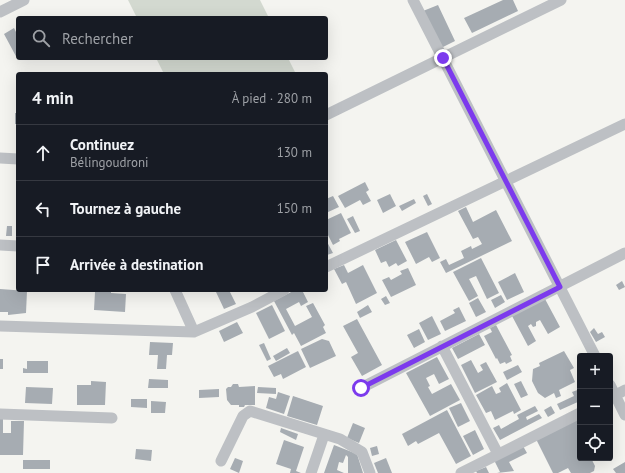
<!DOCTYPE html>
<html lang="fr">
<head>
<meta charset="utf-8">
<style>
	:root { --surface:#171b24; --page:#20242c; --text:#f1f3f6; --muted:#9ea1a6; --line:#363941 }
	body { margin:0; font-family:"PT Sans",sans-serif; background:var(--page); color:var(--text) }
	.controls { position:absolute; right:12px; bottom:12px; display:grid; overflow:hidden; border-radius:4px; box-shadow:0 4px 16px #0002 }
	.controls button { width:36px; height:36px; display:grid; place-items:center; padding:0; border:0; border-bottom:1px solid var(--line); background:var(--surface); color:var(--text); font:20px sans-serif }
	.stop { position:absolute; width:12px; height:12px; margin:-9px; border:3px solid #7c3aed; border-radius:50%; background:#fff }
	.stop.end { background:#7c3aed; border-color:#fff; box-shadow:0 1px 4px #0008 }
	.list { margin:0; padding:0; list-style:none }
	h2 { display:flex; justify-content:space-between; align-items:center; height:52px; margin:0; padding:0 16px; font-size:17px }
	h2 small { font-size:13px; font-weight:400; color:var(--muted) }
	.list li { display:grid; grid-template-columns:26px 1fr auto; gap:12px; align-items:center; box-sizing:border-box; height:56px; padding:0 16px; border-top:1px solid var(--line) }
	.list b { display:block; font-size:15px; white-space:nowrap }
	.list p { margin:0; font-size:13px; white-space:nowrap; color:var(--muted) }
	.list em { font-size:13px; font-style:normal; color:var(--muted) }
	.icon { flex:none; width:22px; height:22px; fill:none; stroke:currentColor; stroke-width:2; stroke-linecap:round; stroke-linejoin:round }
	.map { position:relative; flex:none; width:625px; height:473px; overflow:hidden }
	.search { position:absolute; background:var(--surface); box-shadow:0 4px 16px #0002; left:16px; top:16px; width:312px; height:44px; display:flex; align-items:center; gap:10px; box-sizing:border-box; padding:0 14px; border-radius:4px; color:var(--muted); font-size:15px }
	.panel { position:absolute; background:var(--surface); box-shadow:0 4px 16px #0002; left:16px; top:72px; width:312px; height:220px; border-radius:4px }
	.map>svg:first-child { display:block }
	.green { fill:#d3d9d0 }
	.building { fill:#a6acb2 }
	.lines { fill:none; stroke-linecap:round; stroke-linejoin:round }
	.minor { stroke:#bdc0c4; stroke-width:11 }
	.route { stroke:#7c3aed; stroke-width:5 }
</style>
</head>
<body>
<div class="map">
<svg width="625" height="473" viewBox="0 0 625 473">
	<rect width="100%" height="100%" fill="#f4f4f0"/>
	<!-- green -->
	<path class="green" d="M128 0H260L269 18H137Z
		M156 58H288L296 74H164Z"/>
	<!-- building -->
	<path class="building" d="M503 0H513L518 11 472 33 464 18Z
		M438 5 455 41 441 48 423 11Z
		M14 28 18 36V60L4 34Z
		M15 113H18V124H15Z
		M365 182 369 190 366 192 371 201 363 205 360 200 345 208 338 196Z
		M390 194 396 206 383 213 377 200Z
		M427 194 432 204 428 206 423 196Z
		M333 196 339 207 326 213V199Z
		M414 199 416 203 402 211 399 206Z
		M466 207 473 222 496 210 512 241 446 273 440 262 446 259 449 265 464 258 461 251 471 246 472 249 482 244 478 237 473 239 458 211Z
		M341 213 351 233 339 239 340 241 333 245 326 231V220Z
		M353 216 360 231 355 233 347 219Z
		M7 226H12V236H6Z
		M427 232 440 258 432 262 429 257 416 264 405 242Z
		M326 240 333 253 327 255 326 253Z
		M396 240 407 261 398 266 396 263 389 267 386 261 381 263 375 250Z
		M481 258 499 293 487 299 476 276 469 279 478 296 469 301 453 272Z
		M344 265 348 273 363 265 377 293 356 304 346 282 342 284 334 269Z
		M408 268 416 285 391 297 382 280 389 277 391 280 402 274 400 271Z
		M515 273 524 292 507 300 498 282Z
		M622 281 625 287 619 290 616 285Z
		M0 289 27 291 26 313 8 315V312H0Z
		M105 290H111V293L126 294 125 312 94 310 95 292H104Z
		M220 290H229L236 304 224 309 216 292Z
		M295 290H302L308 302 301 306 299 302 286 309 295 326 312 317 306 306 313 303 325 325 323 327 326 333 301 346 294 333 292 335 274 301Z
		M501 295 505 302 495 308 491 300Z
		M386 296 390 303 385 305 381 299Z
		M478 298 486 312 476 317 469 303Z
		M545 299 560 327 548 334 540 320 536 322V326L533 327 531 324 528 326 536 341 528 346 512 316Z
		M272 305 285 331 269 339 256 313Z
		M368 305 372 312 360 318 357 312Z
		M459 307 466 321 445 331 440 321 455 313 453 310Z
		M432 316 441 334 428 340 419 323Z
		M357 319 382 365 362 376 351 357 358 353 343 326Z
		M237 322 243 333 224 342 219 331Z
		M496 325 512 355 510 356 512 361 506 364 505 362 500 364 497 358 496 359 484 336 492 332 490 328Z
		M594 328 598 334 602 332 605 337 596 342 590 332Z
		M419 329 425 342 414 348 407 335Z
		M479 334 485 345 458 359 452 348Z
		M322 339 329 341 336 356 310 368 301 349Z
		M150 342 173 343 172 355H167L166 369H157L158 355H149Z
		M264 343 271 359 267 361 259 345Z
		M287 348 290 353 276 361 273 356Z
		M298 351 306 367 283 379 281 374 274 377 268 366Z
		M564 351 574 368 570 370 575 382 559 390 561 396 556 398 554 393 545 398 538 393 532 381 533 369 540 366 539 363Z
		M437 357 449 379 439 384 434 374 426 378 430 386 428 387 432 394 451 384 460 400 430 416 406 373Z
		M0 359H3V369H0Z
		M471 360 478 373 483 370 480 365 486 362 497 382 475 393 461 365Z
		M27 361H48V373H23V368L27 369Z
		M518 365 522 372 507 380 503 372Z
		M149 379 168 380V388H148Z
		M91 381 106 382 105 405H77V385H91Z
		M521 381 528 395 521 398 514 384Z
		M507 383 521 410 514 414 513 411 495 420 491 411 486 413 476 395 492 386 496 394 501 392 499 388Z
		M233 384H238L239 387 255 386V405H245L244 407H239V405H231L227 400 226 389 228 387H231Z
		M26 387 53 388 52 404 25 403Z
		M258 387 276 388V394L257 393Z
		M219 389V397L199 398V390Z
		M580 389V401L560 410 557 404 574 396 572 392Z
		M278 392 290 396 284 414 266 408 269 397 276 399Z
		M293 396 323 406 317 425 287 416Z
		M131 399H147V408L131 407Z
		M151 401 166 402 165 413H151Z
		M461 403 470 421 458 427 449 408Z
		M535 406 538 411 526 417 527 420 539 414 542 418 500 440 493 428 499 425 501 429 519 419 517 415Z
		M551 406 555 413 548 417 544 410Z
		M447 410 471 456 456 464 439 433 418 444 416 441 408 446 402 434Z
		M580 417V458H591L595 466 594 471 590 473H571L568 468 558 473H553L536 439Z
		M0 418H3V433H11V421H24L23 455H0Z
		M353 423 365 428 359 443 347 438Z
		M281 428 298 434 296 440 280 432Z
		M475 430 484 449 473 455 463 436Z
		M284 440 304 447 296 471 301 473H290L291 469 276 464Z
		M334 445 357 454 363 473H348V457L346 455 343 463 339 462 337 470 344 473H324Z
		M377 446 379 454 372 456 370 448Z
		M523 446 527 453 509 462 514 471 497 473 500 472 494 460Z
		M136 449 152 450 151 461 135 459Z
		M235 458 243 461 239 473 230 469Z
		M386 458 392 473H378L374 463Z
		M23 460H50V469H23Z
		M625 462V473H616L613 469Z
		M486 467 489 473H477L476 471Z"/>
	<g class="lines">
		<!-- minor -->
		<path class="minor" d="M413 0 595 356
			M0 12 24 0
			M326 115 561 0
			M0 158 18 159
			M0 245 18 246
			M326 267 625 124
			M175 290 194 332
			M0 326 194 332 252 307 284 290
			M442 346 498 454
			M610 385 625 415
			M361 388 625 253
			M610 398 625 390
			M0 414 112 418
			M221 461 243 416 250 411 340 439 362 452 370 473
			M311 473 324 435
			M461 473 580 413"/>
	</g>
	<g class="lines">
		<!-- route -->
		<path class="route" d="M361 388 560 287 443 58"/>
	</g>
</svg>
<div class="controls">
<button>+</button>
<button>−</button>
<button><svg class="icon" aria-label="locate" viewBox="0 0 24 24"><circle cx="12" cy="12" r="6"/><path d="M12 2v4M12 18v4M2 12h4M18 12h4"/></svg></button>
</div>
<div class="stop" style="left:361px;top:388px"></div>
<div class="stop end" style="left:443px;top:58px"></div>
<div class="search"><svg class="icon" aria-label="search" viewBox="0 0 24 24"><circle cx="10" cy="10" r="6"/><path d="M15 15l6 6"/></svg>Rechercher</div>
<section class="panel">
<h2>4 min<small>À pied · 280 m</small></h2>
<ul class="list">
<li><svg class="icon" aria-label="ahead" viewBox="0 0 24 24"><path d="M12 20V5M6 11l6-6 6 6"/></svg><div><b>Continuez</b><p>Bélingoudroni</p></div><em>130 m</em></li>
<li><svg class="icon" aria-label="left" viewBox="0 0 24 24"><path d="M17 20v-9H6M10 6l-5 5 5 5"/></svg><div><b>Tournez à gauche</b></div><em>150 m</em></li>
<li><svg class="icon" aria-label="arrive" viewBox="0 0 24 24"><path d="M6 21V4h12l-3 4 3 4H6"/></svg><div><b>Arrivée à destination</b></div></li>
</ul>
</section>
</div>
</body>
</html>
